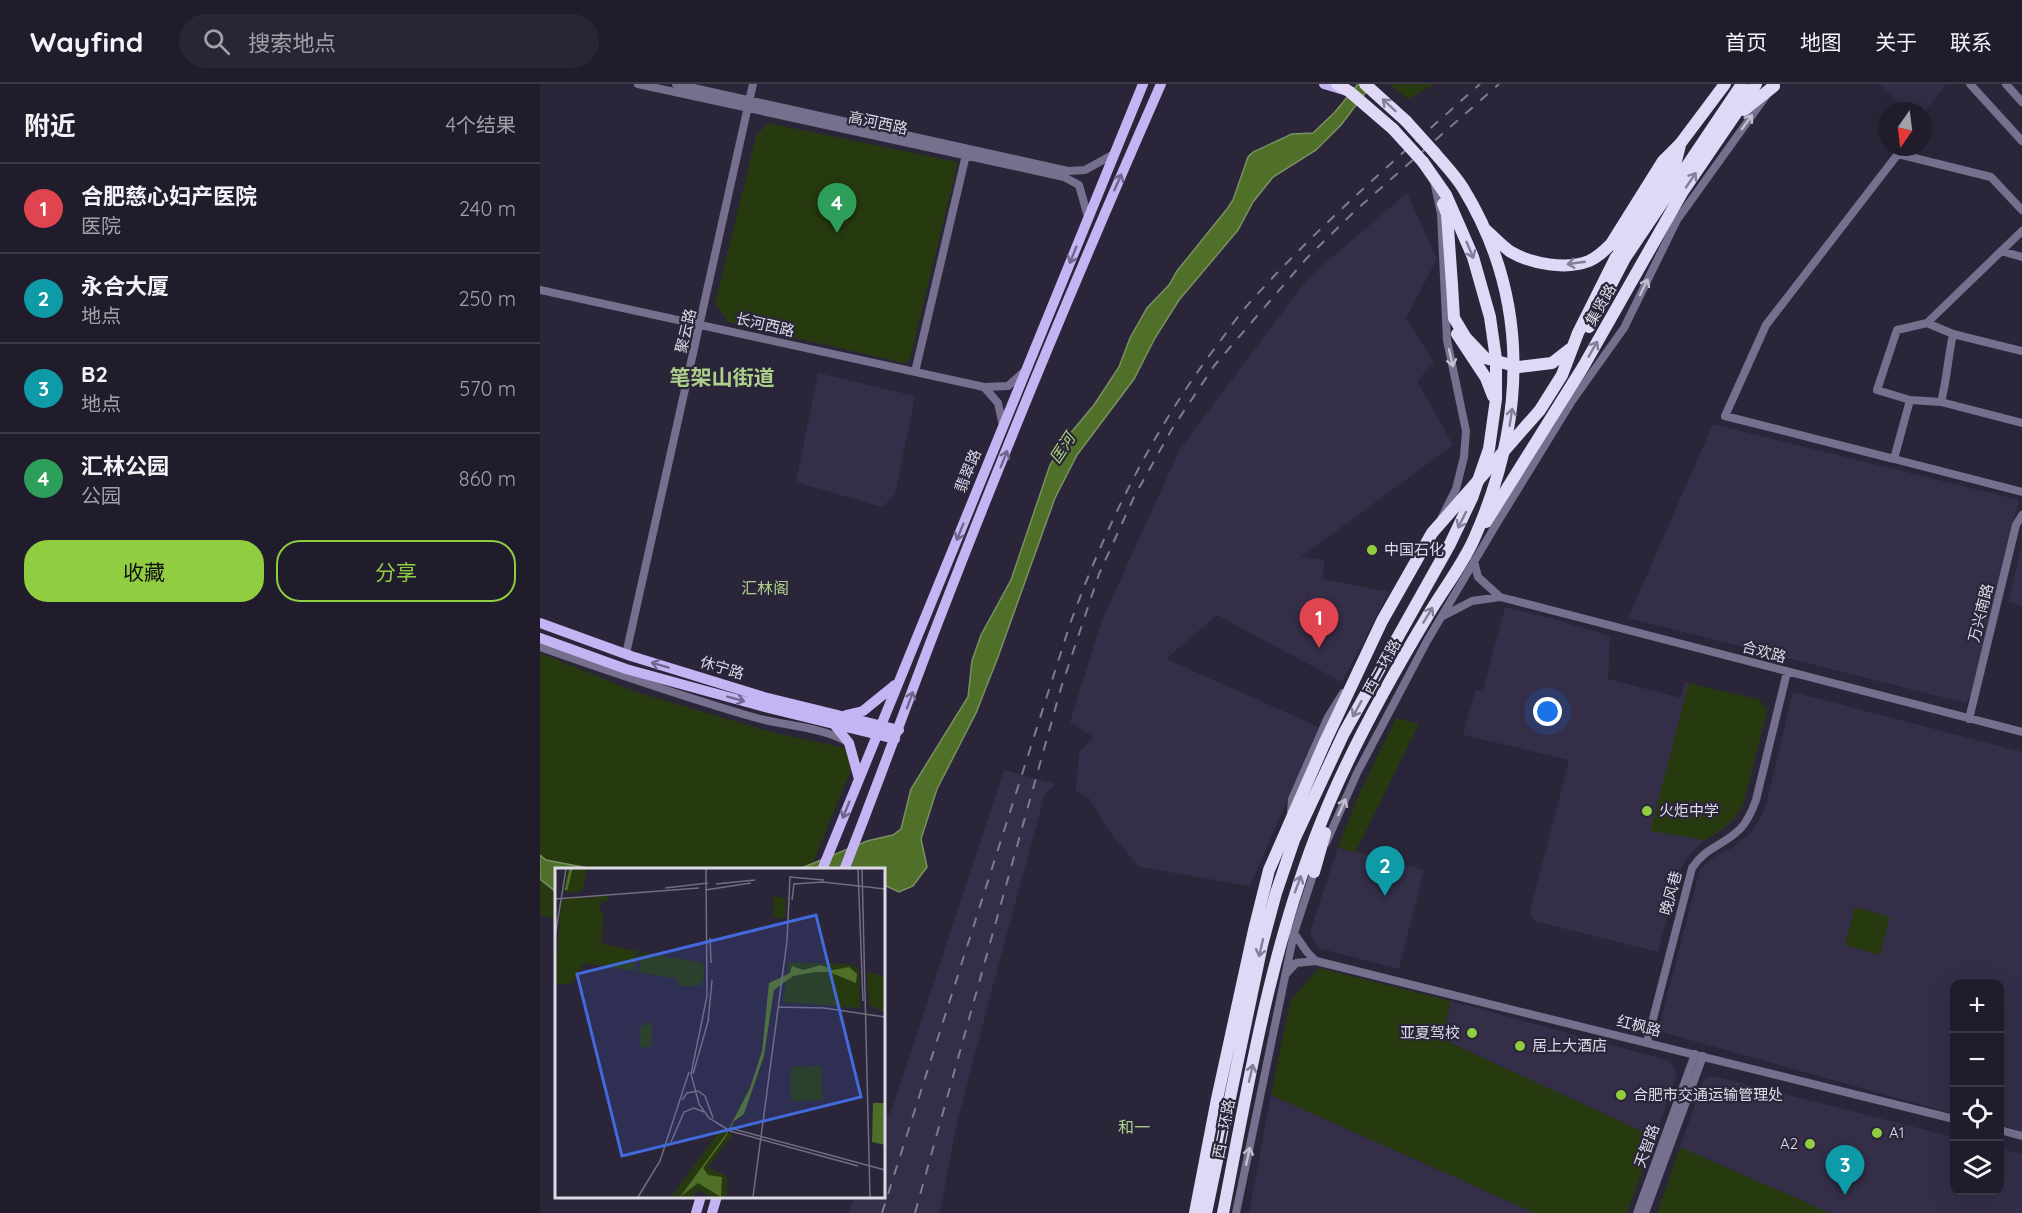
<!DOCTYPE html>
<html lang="zh">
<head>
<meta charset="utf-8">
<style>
	:root { --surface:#201c2c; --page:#282534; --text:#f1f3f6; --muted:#a2a1a9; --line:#3d3a48; --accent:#90cd40 }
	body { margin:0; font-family:Quicksand,"Noto Sans SC",sans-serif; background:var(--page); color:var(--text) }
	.controls { position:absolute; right:18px; bottom:18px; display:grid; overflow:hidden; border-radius:12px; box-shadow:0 6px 24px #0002 }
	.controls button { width:54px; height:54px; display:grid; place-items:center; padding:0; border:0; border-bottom:2px solid var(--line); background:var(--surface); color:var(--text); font:30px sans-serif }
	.compass { position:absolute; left:1338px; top:18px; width:54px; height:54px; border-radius:50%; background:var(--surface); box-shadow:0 6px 24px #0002; rotate:194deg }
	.you { position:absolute; left:1008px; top:628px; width:21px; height:21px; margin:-15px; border:4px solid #fff; border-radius:50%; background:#1a73e8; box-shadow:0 0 0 9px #1a73e833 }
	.badge { display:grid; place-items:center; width:39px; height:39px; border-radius:50%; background:var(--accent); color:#fff; font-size:20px; font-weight:700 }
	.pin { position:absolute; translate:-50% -50px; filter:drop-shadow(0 2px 3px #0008) }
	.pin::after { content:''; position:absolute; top:32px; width:21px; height:18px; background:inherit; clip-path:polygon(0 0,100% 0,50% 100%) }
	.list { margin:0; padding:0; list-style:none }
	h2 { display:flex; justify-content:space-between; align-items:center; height:78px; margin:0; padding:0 24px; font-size:26px }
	h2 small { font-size:20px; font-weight:400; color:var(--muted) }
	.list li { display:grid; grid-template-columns:39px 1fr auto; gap:18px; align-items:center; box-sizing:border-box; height:90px; padding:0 24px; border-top:2px solid var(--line) }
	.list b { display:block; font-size:22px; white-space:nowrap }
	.list p { margin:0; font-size:20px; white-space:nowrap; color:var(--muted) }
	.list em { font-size:20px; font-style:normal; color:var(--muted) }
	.actions { display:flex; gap:12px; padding:18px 24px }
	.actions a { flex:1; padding:14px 0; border:2px solid var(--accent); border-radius:24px; text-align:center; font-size:21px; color:var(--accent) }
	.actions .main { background:var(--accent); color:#111 }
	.icon { flex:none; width:33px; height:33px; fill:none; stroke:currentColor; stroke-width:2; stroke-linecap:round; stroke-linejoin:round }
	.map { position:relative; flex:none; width:1482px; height:1129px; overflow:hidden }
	header { display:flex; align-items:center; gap:36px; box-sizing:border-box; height:84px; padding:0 30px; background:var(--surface); border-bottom:2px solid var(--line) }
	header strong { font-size:28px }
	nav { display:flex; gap:33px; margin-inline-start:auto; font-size:21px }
	.search { width:420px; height:54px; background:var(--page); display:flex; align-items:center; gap:15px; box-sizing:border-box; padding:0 21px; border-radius:33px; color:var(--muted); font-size:22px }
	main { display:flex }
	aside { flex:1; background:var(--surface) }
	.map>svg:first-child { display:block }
	.built { fill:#342e48 }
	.green { fill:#273a0f }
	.water { fill:#50702a; stroke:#7a9063; stroke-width:1.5 }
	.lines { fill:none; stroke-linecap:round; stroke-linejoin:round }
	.minor { stroke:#766f8d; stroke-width:8 }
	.major { stroke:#c4b4f3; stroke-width:10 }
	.highway { stroke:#dfd8f7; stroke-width:12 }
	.rail { stroke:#807b8d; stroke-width:2; stroke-dasharray:10 10; stroke-linecap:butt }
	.highway-bridge { stroke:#dfd8f7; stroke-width:12 }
	.oneway { stroke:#857e98 }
	.oneway2 { stroke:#c3bfd1 }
	.oneway3 { stroke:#70658d }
	.poi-dot { fill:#90cd40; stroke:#2b253a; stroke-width:2 }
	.labels { text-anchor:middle; stroke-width:4.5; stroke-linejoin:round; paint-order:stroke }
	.street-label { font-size:15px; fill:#dddae8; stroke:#2b253a }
	.poi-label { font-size:15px; fill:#dddae8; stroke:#2b253a; text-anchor:start }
	.water-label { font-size:16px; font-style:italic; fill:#a5d373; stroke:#2b253a }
	.neighbourhood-label { font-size:16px; fill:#add08b; stroke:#2b253a }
	.district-label { font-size:21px; font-weight:bold; fill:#add08b; stroke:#2b253a }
	.inset-river { fill:none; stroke:#50702a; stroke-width:3 }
	.inset-road { fill:none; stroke:#726d80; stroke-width:1.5 }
	.view { fill:#436adb; fill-opacity:0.15; stroke:#436adb; stroke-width:3 }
	.inset-edge { fill:none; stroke:#dddae8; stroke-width:3 }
</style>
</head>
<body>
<header>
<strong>Wayfind</strong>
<div class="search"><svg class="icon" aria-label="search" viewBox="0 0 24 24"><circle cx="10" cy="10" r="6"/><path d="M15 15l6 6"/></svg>搜索地点</div>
<nav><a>首页</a><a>地图</a><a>关于</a><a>联系</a></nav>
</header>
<main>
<aside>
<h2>附近<small>4个结果</small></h2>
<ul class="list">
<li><span class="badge" style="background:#e0444e">1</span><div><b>合肥慈心妇产医院</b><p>医院</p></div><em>240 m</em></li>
<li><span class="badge" style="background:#0f9aa8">2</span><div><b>永合大厦</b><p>地点</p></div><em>250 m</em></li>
<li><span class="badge" style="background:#0f9aa8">3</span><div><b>B2</b><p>地点</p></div><em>570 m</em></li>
<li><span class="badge" style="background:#2e9e5b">4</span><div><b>汇林公园</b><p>公园</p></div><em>860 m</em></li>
</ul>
<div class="actions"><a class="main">收藏</a><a>分享</a></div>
</aside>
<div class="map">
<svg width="1482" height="1129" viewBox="0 0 1482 1129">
	<rect width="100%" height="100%" fill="#2b253a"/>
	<!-- built -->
	<path class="built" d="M1339 0H1406L1383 30V27H1367Z
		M867 109 897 175 866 234 894 279 877 297 913 361 761 473 784 476 783 495 849 508 802 598 677 531 626 575 779 643 710 802 599 783 569 747 549 714 536 708 539 668 553 653 530 638 562 536 640 365 768 194Z
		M278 289 375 312 355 411 342 423 256 398Z
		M1173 340 1479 416 1432 611 1425 619 1088 534Z
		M1482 461V522L1468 518Z
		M965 523 1010 534 1070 552 1068 595 1141 614 1145 598 1220 616 1227 627 1203 721 1195 734 1185 744 1165 756 1146 774 1140 787 1118 868 994 837 990 828 1029 676 923 651 935 606 943 607Z
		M1253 608 1482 668V1047L1460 1041V900H1414V1030L1118 947 1160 785 1175 772 1194 763 1212 747 1220 735 1226 721Z
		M464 686 515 700 505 710 460 875 417 1038 400 1129H309L314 1113 344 1112V1030L350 1031Z
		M798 763 884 786 859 885 778 864 770 848Z
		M911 917 1130 977 1137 990 1115 1053 902 955Z
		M1173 992 1414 1053V1106H1460V1065L1482 1070V1129H1290L1140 1063 1164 995Z
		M731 1011 995 1129H709Z"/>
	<!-- green -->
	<path class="green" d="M849 0H895L868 15Z
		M228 39 418 78 370 275 364 279 188 238 175 219 216 52Z
		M0 569 96 608 235 649 319 667 270 785 16 786V835L0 831Z
		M1149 599 1220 616 1227 627 1203 721C1193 738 1182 746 1165 756L1110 747Z
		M856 634 879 640 815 769 798 763 819 710Z
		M1315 823 1350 833 1340 871 1305 861Z
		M779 884 911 917 902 955 1115 1053 1087 1129H995L731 1011 750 917Z
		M1140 1063 1290 1129H1117Z"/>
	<!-- water -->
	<path class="water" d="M818 0H832L801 41 776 66 733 93 713 118 698 146 639 216 615 254 594 295 537 371 515 414 458 573 436 629 397 705 381 755 387 783 373 802 359 808 344 801V786H257L327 757 353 751 361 745 371 705 428 613 432 577 441 551 471 496 510 381 529 351 554 321 579 283 590 254 607 224 629 201 637 187 687 125 693 116 708 73 713 68 752 50 773 49 795 28Z
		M0 771 6 776 53 785 16 786V808L0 795Z"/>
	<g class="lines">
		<!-- minor -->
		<path class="minor" d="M98 0 524 93 539 101 548 133
			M136 0 528 87 545 86 574 70
			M1430 0 1482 57
			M1466 0 1482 18
			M894 97 901 130 907 256 926 347 924 373 916 405 902 433
			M1482 147 1387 239 1357 246 1337 306 1370 316 1354 375 1482 408
			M1461 167 1482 173
			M0 206 444 303
			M1387 239 1413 250 1482 267
			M375 288 426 71
			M1370 316 1401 318C1407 295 1408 273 1413 250
			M1401 318 1482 339
			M463 342 458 319 444 303 468 302 486 286
			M1354 375 1185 332 1226 241 1358 70 1451 93 1482 126
			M934 477 938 493 960 513
			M903 532 932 517 960 513 1482 648
			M0 563C71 588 141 612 213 633 244 642 278 642 306 657
			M86 570 213 0
			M1429 635 1476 441 1482 431
			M751 729 752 715 788 633 803 609
			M786 759 817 689 887 557 957 439 1032 317 1084 244 1137 136 1226 12
			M754 849 767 868 776 877
			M746 890 756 879 776 877 1414 1035
			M1107 958 1152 784C1167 762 1183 762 1200 745 1208 737 1212 727 1216 716L1247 588
			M1460 1046 1482 1052
			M696 1129 754 849 775 785
			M1097 1129 1155 970
			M1105 1129 1163 972"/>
		<!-- major -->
		<path class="major" d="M784 0 804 6
			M0 539 91 572 224 613 359 646
			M0 554 86 585 221 622 355 655
			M306 631 323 627 355 601
			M293 639 309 659 319 695
			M282 786 603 0
			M304 786C339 698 370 610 404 523 472 347 545 173 621 0
			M156 1129 161 1112
			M172 1129 177 1112"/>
		<!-- highway -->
		<path class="highway" d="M797 0 810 8 853 45
			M825 0 866 37
			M1204 26 1234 2
			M903 120 907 130 912 201
			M946 146C954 153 962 162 971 168 992 180 1026 186 1049 177 1058 173 1064 167 1071 160L1123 77 1140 60 1185 0
			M1079 168 1136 77 1140 61
			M1085 174 1202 0
			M917 250 946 294 953 312
			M946 438 1043 283 1143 107 1216 0
			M774 788 785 749
			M655 1129 677 1015 714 846 729 786 785 658
			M666 1129 722 861 736 809 754 756 804 649 910 460 932 414 949 365 956 315V275L950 233 933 173 906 111 883 78
			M683 1129C709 996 731 862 782 736 810 666 848 598 887 533 902 507 922 482 934 455 986 338 991 215 923 104 915 91 904 80 894 68"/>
		<!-- rail -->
		<path class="rail" d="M342 1129 530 540C567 438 615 342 681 256 691 242 701 228 712 216 782 138 862 70 940 0
			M375 1129 521 604 559 490 594 413 632 345 674 282 766 175 816 126 959 0"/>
		<!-- highway-bridge -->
		<path class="highway-bridge" d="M866 37 894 68
			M853 45 883 78
			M912 201 914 234 926 254 945 274 979 283 1012 279 1030 265
			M1049 243 1085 174
			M785 658 842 537 892 449 1000 326 1022 291 1038 249 1076 173"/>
	</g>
	<!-- one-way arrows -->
	<defs><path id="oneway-shaft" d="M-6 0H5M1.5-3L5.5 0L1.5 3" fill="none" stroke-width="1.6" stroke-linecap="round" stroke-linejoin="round" transform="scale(1.5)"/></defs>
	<g class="oneway">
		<use href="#oneway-shaft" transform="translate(849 21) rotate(-137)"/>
		<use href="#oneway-shaft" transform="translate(1151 96) rotate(-56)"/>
		<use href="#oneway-shaft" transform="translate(930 166) rotate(67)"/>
		<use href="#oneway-shaft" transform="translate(1036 179) rotate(172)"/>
		<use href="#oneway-shaft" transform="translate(1053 265) rotate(-60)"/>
		<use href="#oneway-shaft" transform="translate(971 333) rotate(-81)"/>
		<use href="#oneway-shaft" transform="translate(922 436) rotate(116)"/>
		<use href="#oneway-shaft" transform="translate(888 531) rotate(-59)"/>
		<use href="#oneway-shaft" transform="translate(817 625) rotate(119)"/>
		<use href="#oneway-shaft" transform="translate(758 800) rotate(-70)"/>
		<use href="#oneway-shaft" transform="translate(721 864) rotate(103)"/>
		<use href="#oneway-shaft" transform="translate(711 989) rotate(-77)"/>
	</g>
	<g class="oneway2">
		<use href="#oneway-shaft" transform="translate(1207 38) rotate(-54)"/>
		<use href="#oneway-shaft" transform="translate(1104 203) rotate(-64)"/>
		<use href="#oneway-shaft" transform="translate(911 274) rotate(77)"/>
		<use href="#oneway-shaft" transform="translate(802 723) rotate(-66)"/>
		<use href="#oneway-shaft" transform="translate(708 1072) rotate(-78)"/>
	</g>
	<g class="oneway3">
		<use href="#oneway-shaft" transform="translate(578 98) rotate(-66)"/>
		<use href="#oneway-shaft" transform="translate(533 171) rotate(112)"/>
		<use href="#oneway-shaft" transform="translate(464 375) rotate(-68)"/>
		<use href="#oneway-shaft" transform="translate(420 448) rotate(112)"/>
		<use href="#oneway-shaft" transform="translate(120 581) rotate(-163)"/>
		<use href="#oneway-shaft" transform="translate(196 615) rotate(15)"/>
		<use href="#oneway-shaft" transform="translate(370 616) rotate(-70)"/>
		<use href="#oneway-shaft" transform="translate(306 726) rotate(112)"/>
	</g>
	<!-- markers -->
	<g class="poi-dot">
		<circle cx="832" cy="466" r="6"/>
		<circle cx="1107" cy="727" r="6"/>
		<circle cx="932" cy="949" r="6"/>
		<circle cx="980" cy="962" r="6"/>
		<circle cx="1081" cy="1011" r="6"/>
		<circle cx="1337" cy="1049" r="6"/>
		<circle cx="1270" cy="1060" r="6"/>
	</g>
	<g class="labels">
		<!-- street labels -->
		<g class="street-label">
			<text transform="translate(338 39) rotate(12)" y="5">高河西路</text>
			<text transform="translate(1061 221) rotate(-60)" y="5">集贤路</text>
			<text transform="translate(225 241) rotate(13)" y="5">长河西路</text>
			<text transform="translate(146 247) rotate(-77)" y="5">聚云路</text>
			<text transform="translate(428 387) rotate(-68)" y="5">翡翠路</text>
			<text transform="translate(1441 529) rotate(-76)" y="5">万兴南路</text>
			<text transform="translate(1224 568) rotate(15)" y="5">合欢路</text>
			<text transform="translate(842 583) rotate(-61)" y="5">西二环路</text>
			<text transform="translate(182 584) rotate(17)" y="5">休宁路</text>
			<text transform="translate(1131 809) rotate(-75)" y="5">晚风巷</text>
			<text transform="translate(1099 942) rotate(14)" y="5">红枫路</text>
			<text transform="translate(684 1045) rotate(-79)" y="5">西二环路</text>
			<text transform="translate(1107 1062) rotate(-70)" y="5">天智路</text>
		</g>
		<!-- poi labels -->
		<g class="poi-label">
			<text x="844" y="471">中国石化</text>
			<text x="1119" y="732">火炬中学</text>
			<text x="920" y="954" text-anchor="end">亚夏驾校</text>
			<text x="992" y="967">居上大酒店</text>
			<text x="1093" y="1016">合肥市交通运输管理处</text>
			<text x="1349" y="1054">A1</text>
			<text x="1258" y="1065" text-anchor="end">A2</text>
		</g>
		<!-- water labels -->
		<g class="water-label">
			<text transform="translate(522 364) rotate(-57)" y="6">匡河</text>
		</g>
		<!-- neighbourhood labels -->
		<g class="neighbourhood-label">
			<text x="225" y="510">汇林阁</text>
			<text x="594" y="1049">和一</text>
		</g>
		<!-- district labels -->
		<g class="district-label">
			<text x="182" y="301">笔架山街道</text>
		</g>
	</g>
	<!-- overview -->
	<g transform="translate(15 784)">
		<rect width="330" height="330" fill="#2b253a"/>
		<path d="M13 1H32L27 24H9ZM212 26 231 31 230 50 211 49 218 48 219 29ZM53 28V33H46L44 43 48 44 47 76 82 83 80 103 29 95 16 116H0L6 35 9 31ZM86 84 148 95 149 111 145 118H123L122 111 84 104ZM234 94 296 96 304 101 305 140 228 134ZM312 104 330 109V144L314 137ZM97 153V179H85L84 159ZM266 198 268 232 236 233V199ZM166 261 178 267 153 299 172 308V329H156L142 322 139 329H116Z" fill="#273a0f"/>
		<path d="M318 235H330V277L317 274Z" fill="#4e6d28"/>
		<path d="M266 97 278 102 294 99 302 106 301 115 274 104H260L238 108 219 122 209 188 189 246 179 253 170 270 148 300 153 307 167 309 166 329 143 315 125 329 171 266 195 220 207 183 214 115 235 105 237 98 248 102Z" fill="#50702a"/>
		<path class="inset-river" d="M11 22 16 1"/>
		<path class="inset-road" d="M151 1 152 128 136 206 144 236 154 250 175 263 303 298M303 1 308 133M307 1 315 329M268 14 330 21M161 16 200 12M110 20 153 15M150 22 196 15M0 31 144 20M237 32 239 16 269 14M0 69 11 1M155 70 156 95M223 139 269 140 330 149M153 154 157 112M138 206 154 150M127 232 132 225 143 223 150 228 158 250M175 260 330 302M116 274 129 244 139 240 149 244M83 329 105 293 134 204M198 329 232 73 235 9 269 12"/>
		<path class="view" d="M261 47 306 229 67 288 22 106Z"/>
		<rect width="330" height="330" class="inset-edge"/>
	</g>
</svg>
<div class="controls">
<button>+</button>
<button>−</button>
<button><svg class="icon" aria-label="locate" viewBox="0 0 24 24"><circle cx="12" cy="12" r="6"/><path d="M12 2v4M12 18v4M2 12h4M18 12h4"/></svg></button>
<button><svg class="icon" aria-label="layers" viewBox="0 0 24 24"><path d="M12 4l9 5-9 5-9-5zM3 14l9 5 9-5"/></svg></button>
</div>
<svg class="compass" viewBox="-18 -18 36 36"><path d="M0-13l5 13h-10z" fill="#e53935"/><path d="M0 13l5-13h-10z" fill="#a2a1a9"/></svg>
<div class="you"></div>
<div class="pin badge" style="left:779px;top:564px;background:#e0444e">1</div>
<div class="pin badge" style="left:845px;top:812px;background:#0f9aa8">2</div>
<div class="pin badge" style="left:1305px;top:1111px;background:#0f9aa8">3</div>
<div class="pin badge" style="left:297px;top:149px;background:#2e9e5b">4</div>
</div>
</main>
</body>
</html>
